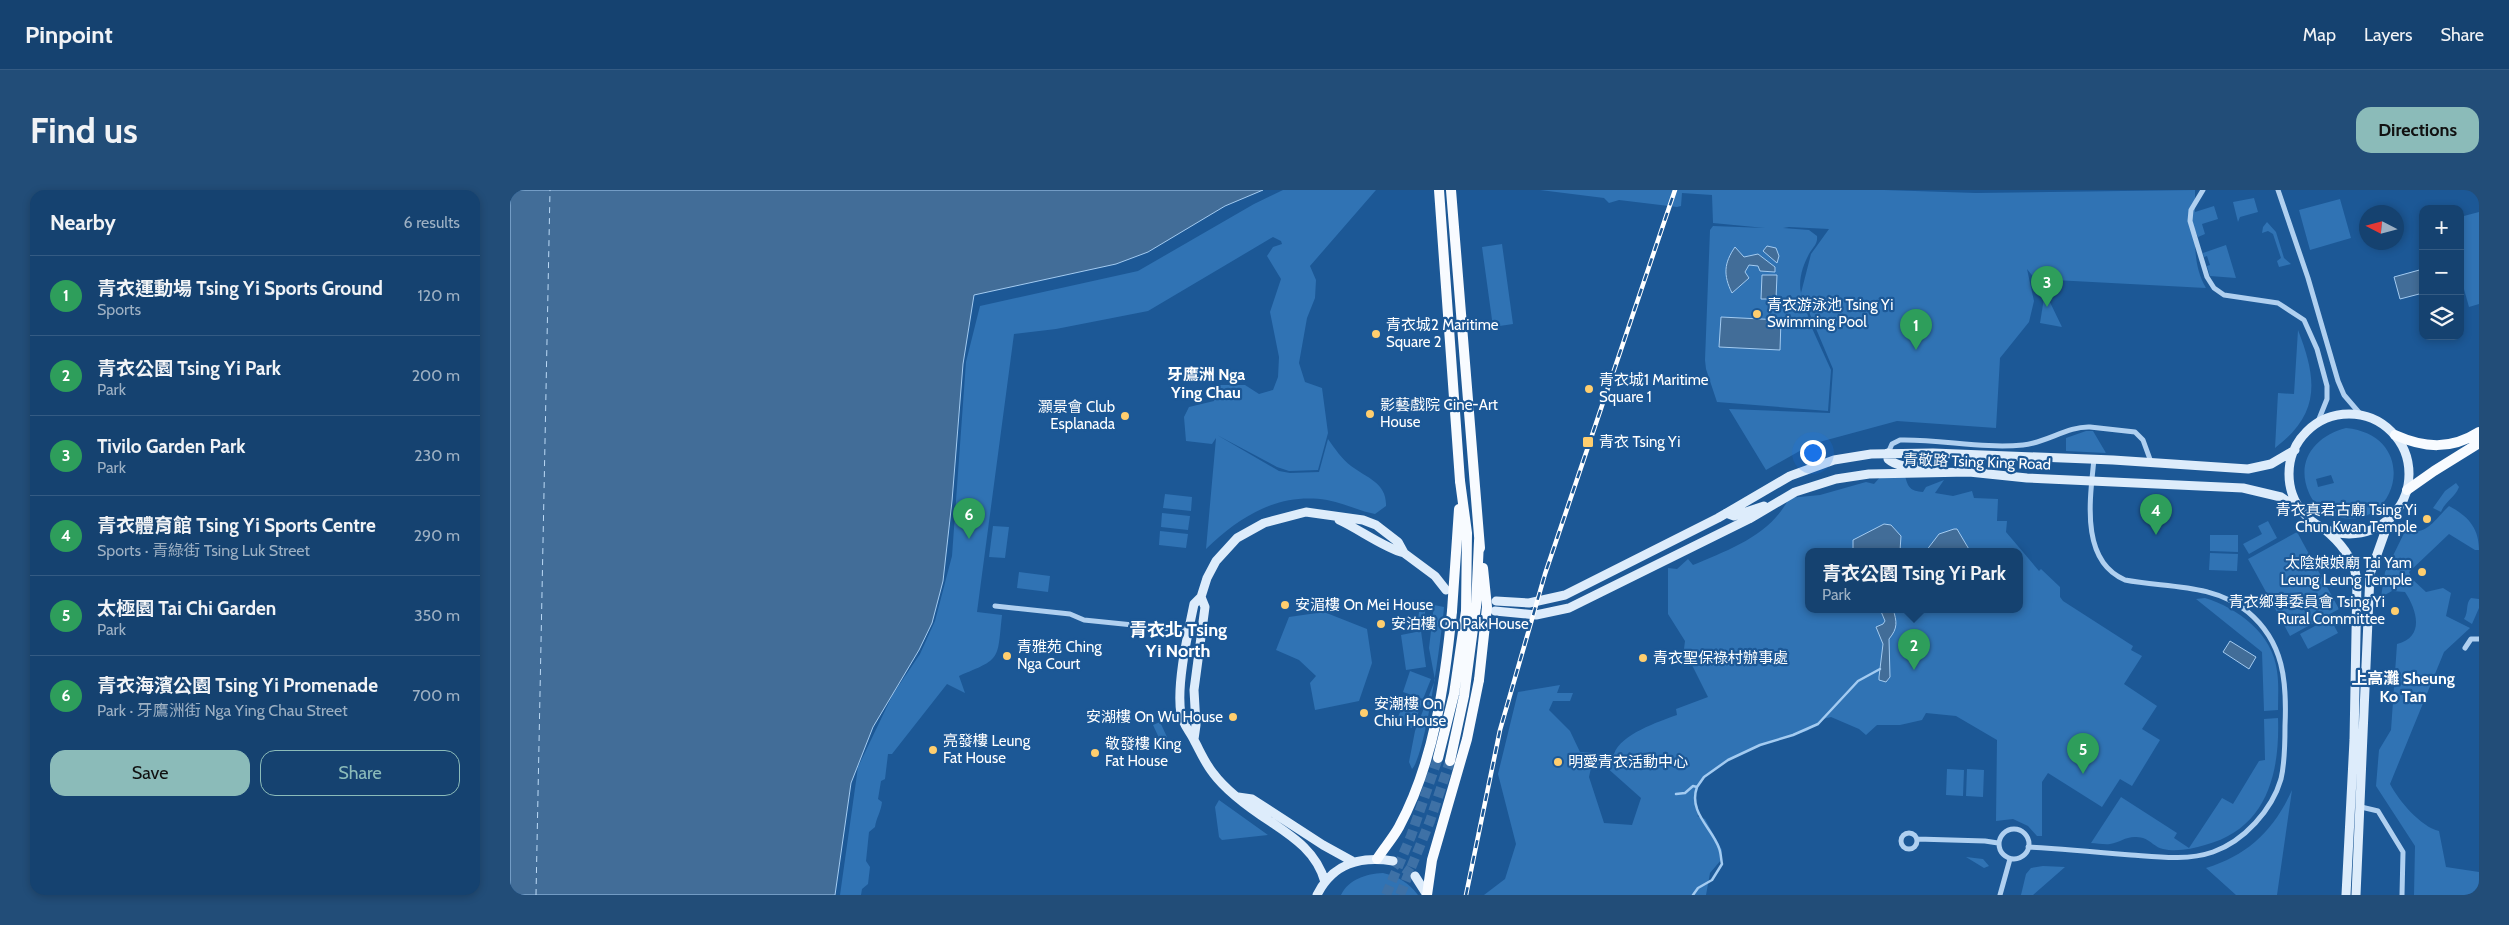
<!DOCTYPE html>
<html lang="en">
<head>
<meta charset="utf-8">
<style>
	:root { --surface:#154270; --page:#224d78; --text:#f1f3f6; --muted:#9db0c3; --line:#345b83; --accent:#8bbbb9 }
	body { margin:0; font-family:Cabin,"Noto Sans TC",sans-serif; background:var(--page); color:var(--text) }
	.controls { position:absolute; right:15px; top:15px; display:grid; overflow:hidden; border-radius:10px; box-shadow:0 2px 8px #0003 }
	.controls button { width:45px; height:45px; display:grid; place-items:center; padding:0; border:0; border-bottom:1px solid var(--line); background:var(--surface); color:var(--text); font:25px sans-serif }
	.compass { position:absolute; left:1849px; top:15px; width:45px; height:45px; border-radius:50%; background:var(--surface); box-shadow:0 2px 8px #0003; rotate:276deg }
	.you { position:absolute; left:1302px; top:262px; width:18px; height:18px; margin:-12px; border:4px solid #fff; border-radius:50%; background:#1a73e8; box-shadow:0 0 0 8px #1a73e833 }
	.badge { display:grid; place-items:center; width:32px; height:32px; border-radius:50%; background:var(--accent); color:#fff; font-size:16px; font-weight:700 }
	.pin { position:absolute; translate:-50% -41px; filter:drop-shadow(0 1px 2px #0008) }
	.pin::after { content:''; position:absolute; top:26px; width:18px; height:15px; background:inherit; clip-path:polygon(0 0,100% 0,50% 100%) }
	.popup { position:absolute; left:1295px; top:358px; width:218px; height:65px; box-sizing:border-box; display:grid; place-content:center; border-radius:10px; background:var(--surface); filter:drop-shadow(0 1px 4px #0005); font-size:16px; white-space:nowrap; color:var(--muted) }
	.popup b { font-size:19px; color:var(--text) }
	.popup::after { content:''; position:absolute; left:50%; top:100%; margin-left:-10px; border:10px solid transparent; border-top-color:var(--surface) }
	.list { margin:0; padding:0; list-style:none }
	h2 { display:flex; justify-content:space-between; align-items:center; height:65px; margin:0; padding:0 20px; font-size:21px }
	h2 small { font-size:16px; font-weight:400; color:var(--muted) }
	.list li { display:grid; grid-template-columns:32px 1fr auto; gap:15px; align-items:center; box-sizing:border-box; height:80px; padding:0 20px; border-top:1px solid var(--line) }
	.list b { display:block; font-size:19px; white-space:nowrap }
	.list p { margin:0; font-size:16px; white-space:nowrap; color:var(--muted) }
	.list em { font-size:16px; font-style:normal; color:var(--muted) }
	.actions { display:flex; gap:10px; padding:15px 20px }
	.actions a { flex:1; padding:11px 0; border:1px solid var(--accent); border-radius:15px; text-align:center; font-size:18px; color:var(--accent) }
	.actions .main { background:var(--accent); color:#111 }
	.icon { flex:none; width:28px; height:28px; fill:none; stroke:currentColor; stroke-width:2; stroke-linecap:round; stroke-linejoin:round }
	.map { position:relative; flex:none; width:1969px; height:705px; overflow:hidden; border-radius:15px }
	header { display:flex; align-items:center; gap:30px; box-sizing:border-box; height:70px; padding:0 25px; background:var(--surface); border-bottom:1px solid var(--line) }
	header strong { font-size:24px }
	nav { display:flex; gap:28px; margin-inline-start:auto; font-size:18px }
	.intro { display:flex; align-items:center; justify-content:space-between; box-sizing:border-box; height:120px; padding:0 30px }
	h1 { margin:0; font-size:35px }
	.button { padding:12px 22px; border-radius:15px; background:var(--accent); color:#111; font-size:18px; font-weight:700 }
	main { display:flex; gap:30px; padding:0 30px }
	aside { flex:1; background:var(--surface); border-radius:15px; box-shadow:0 2px 8px #0003 }
	.map>svg:first-child { display:block }
	.green { fill:#3073b4; fill-rule:evenodd }
	.water { fill:#426d98; stroke:#a3cbf1 }
	.lines { fill:none; stroke-linecap:round; stroke-linejoin:round }
	.stream { stroke:#a3cbf1; stroke-width:2.5 }
	.ferry { stroke:#bcdaf6; stroke-width:1; stroke-dasharray:6 5; stroke-linecap:butt }
	.secondary-tunnel { stroke:#3e71a6; stroke-width:9; stroke-dasharray:9 4.5; stroke-linecap:butt }
	.primary-tunnel { stroke:#3e71a6; stroke-width:10; stroke-dasharray:10 5; stroke-linecap:butt }
	.street { stroke:#b0d0f0; stroke-width:5 }
	.secondary { stroke:#ddecfb; stroke-width:9 }
	.primary { stroke:#f8fbff; stroke-width:10 }
	.rail-casing { stroke:#fff; stroke-width:4.5 }
	.rail { stroke:#1c5896; stroke-width:2.5; stroke-dasharray:8; stroke-linecap:butt }
	.primary-bridge { stroke:#f8fbff; stroke-width:10 }
	.poi-dot { fill:#ffce6e; stroke:#1c5896; stroke-width:2 }
	.labels { text-anchor:middle; stroke-width:4.5; stroke-linejoin:round; paint-order:stroke }
	.poi-label { font-size:15px; fill:#fff; stroke:#1c5896; text-anchor:start }
	.street-label { font-size:15px; fill:#fff; stroke:#1c5896 }
	.neighbourhood-label { font-size:16px; font-weight:bold; fill:#fff; stroke:#1c5896 }
	.quarter-label { font-size:18px; font-weight:bold; fill:#fff; stroke:#1c5896 }
</style>
</head>
<body>
<header>
<strong>Pinpoint</strong>
<nav><a>Map</a><a>Layers</a><a>Share</a></nav>
</header>
<div class="intro"><h1>Find us</h1><a class="button">Directions</a></div>
<main>
<aside>
<h2>Nearby<small>6 results</small></h2>
<ul class="list">
<li><span class="badge" style="background:#2e9e5b">1</span><div><b>青衣運動場 Tsing Yi Sports Ground</b><p>Sports</p></div><em>120 m</em></li>
<li><span class="badge" style="background:#2e9e5b">2</span><div><b>青衣公園 Tsing Yi Park</b><p>Park</p></div><em>200 m</em></li>
<li><span class="badge" style="background:#2e9e5b">3</span><div><b>Tivilo Garden Park</b><p>Park</p></div><em>230 m</em></li>
<li><span class="badge" style="background:#2e9e5b">4</span><div><b>青衣體育館 Tsing Yi Sports Centre</b><p>Sports · 青綠街 Tsing Luk Street</p></div><em>290 m</em></li>
<li><span class="badge" style="background:#2e9e5b">5</span><div><b>太極園 Tai Chi Garden</b><p>Park</p></div><em>350 m</em></li>
<li><span class="badge" style="background:#2e9e5b">6</span><div><b>青衣海濱公園 Tsing Yi Promenade</b><p>Park · 牙鷹洲街 Nga Ying Chau Street</p></div><em>700 m</em></li>
</ul>
<div class="actions"><a class="main">Save</a><a>Share</a></div>
</aside>
<div class="map">
<svg width="1969" height="705" viewBox="0 0 1969 705">
	<rect width="100%" height="100%" fill="#1c5896"/>
	<!-- green -->
	<path class="green" d="M773 0H866L800 76 806 90 805 108 797 128 789 173 795 192 812 198 818 243 808 280 779 281 767 277 707 245 769 281 780 283 809 282 818 249C825 259 832 269 841 276 857 288 877 293 876 316L865 324C849 321 834 313 817 310 768 302 729 327 696 359L706 248 702 254 676 251 674 227 679 217 704 211 710 195H735L749 204 763 200 768 187 769 167 760 122 771 89 757 66 763 57 772 54 771 51 763 47 638 121 546 139 504 144 467 422 492 425C487 471 492 468 449 486L455 503 437 494 382 564H378L375 589 371 591 368 609 372 612C371 622 366 628 365 637L359 642 356 671 360 677 358 694 352 699 351 705H330L348 577 383 504 410 464 425 431 442 366 456 172 470 116 628 81 744 14Z
		M1030 0H1374L1466 3 1685 0V22L1704 16 1708 29 1692 34 1695 44 1688 47 1685 40C1685 61 1685 79 1696 98L1525 89 1517 79 1524 111 1519 132 1490 168 1486 238 1387 231 1302 254 1256 280 1219 219 1320 223 1323 179 1291 103 1301 136 1321 180 1318 221 1207 212 1196 179 1195 170 1200 40 1203 36 1255 38 1203 33 1202 5 1172 3 1171 16 1167 17 1109 10 1099 13 1094 8ZM1279 37 1319 39 1301 64 1291 103C1288 90 1293 75 1299 64 1303 57 1308 54 1307 46L1299 40 1273 38Z
		M1744 8 1748 22 1730 27 1728 32 1723 12Z
		M1830 9 1841 48 1800 60 1789 20Z
		M1969 22V114L1959 117 1950 85V27Z
		M1757 32 1766 42 1774 68 1781 74 1769 77 1767 71 1771 68 1763 44 1758 41 1752 43 1753 37Z
		M992 54 1003 134 983 137 972 57Z
		M1716 55 1726 88 1700 86 1697 76 1700 75 1697 66 1694 67 1693 63Z
		M1535 102 1552 137 1530 133Z
		M1788 140C1807 189 1811 223 1765 258L1768 203 1784 204Z
		M1836 238C1912 246 1888 342 1828 327 1816 324 1804 315 1799 303 1785 271 1805 246 1836 238ZM1821 285 1824 293 1808 297 1806 289Z
		M1576 241H1583L1596 263 1556 261V248Z
		M1371 286H1395C1398 297 1400 301 1413 302L1416 297 1434 290 1425 303 1443 306 1462 301 1464 308 1488 309 1487 331H1497L1496 342 1529 381 1531 379 1550 397V407L1553 411 1623 456 1621 460 1632 466 1614 494 1647 516 1632 539 1650 550 1622 596 1610 589 1592 617 1538 583 1532 592V646H1527L1518 636 1503 629 1486 631 1487 550 1446 526 1416 523 1412 530 1390 535H1367L1356 545 1349 539 1321 527 1313 529 1297 541 1250 555 1218 570 1194 587 1187 597 1185 610 1190 624 1187 626 1195 629 1212 660 1211 670 1200 683 1196 705H974L995 689 1006 654 988 584 1008 502 1050 495 1047 503H1063L1060 511H1043L1039 520 1060 541 1070 562 1104 564C1111 544 1148 532 1167 525L1166 519 1198 507 1174 459 1175 451 1158 424V378L1167 379 1178 369 1183 375C1218 360 1261 345 1279 308L1310 305 1356 292 1364 294ZM1299 361H1509V419H1299ZM1095 576 1131 608 1122 635 1094 633 1079 587 1081 578Z
		M1946 293 1949 297C1945 308 1935 311 1931 322L1923 318 1935 301Z
		M655 304 682 307 681 321 653 318Z
		M1939 316C1958 326 1969 338 1969 360H1965L1939 344 1899 382 1902 389 1916 402 1933 398 1941 403 1936 426 1960 438 1934 462 1880 594C1889 611 1911 637 1929 641L1936 677 1969 682V705H1904L1905 656 1866 596 1869 560 1881 540 1887 454C1915 447 1907 420 1895 402L1882 401 1871 407 1875 382 1900 331 1905 341C1918 343 1929 325 1939 316Z
		M652 323 680 326 678 340 651 337Z
		M1758 331 1767 348 1739 364 1733 354 1752 344 1748 336Z
		M483 336 499 337 495 368 479 367Z
		M650 341 678 344 676 358 649 355Z
		M1787 342 1829 419 1780 446 1738 369Z
		M1700 345H1728V362L1700 361Z
		M1700 363 1728 364 1727 381 1699 380Z
		M509 382 540 386 538 402 507 398Z
		M1695 408C1728 418 1763 444 1767 481 1769 494 1768 507 1768 520L1754 521 1752 462 1686 409Z
		M1961 408 1969 409V418L1962 434 1954 429C1959 422 1955 414 1961 408Z
		M910 414H916L913 440 907 439Z
		M924 415 934 417C932 443 916 565 902 579L899 572 905 541 925 490 919 458Z
		M814 422 857 439 862 473 849 511 805 520 800 493 806 486 789 470 766 460 779 427Z
		M1820 428 1828 443 1798 459 1790 444Z
		M911 441 916 477 896 480 891 445Z
		M900 481 921 489 913 509 893 502Z
		M897 505 913 511 902 538 886 532Z
		M1768 528C1770 585 1756 639 1695 655 1682 659 1666 662 1653 659 1646 658 1640 650 1633 648 1617 644 1612 652 1600 654 1595 655 1587 653 1581 653L1611 607 1667 643 1664 648 1679 658 1712 608 1723 614 1749 571 1755 570 1754 529Z
		M650 532 657 547 650 550 643 535Z
		M1437 579 1454 580 1453 606 1436 605Z
		M1457 579 1474 580 1473 607 1456 606Z
		M1782 600 1767 705H1726L1696 678C1738 665 1764 640 1782 600Z
		M709 610 758 645 712 650 709 647 705 617Z
		M1456 667 1473 669 1479 676 1474 678Z
		M1533 676 1555 677 1523 705H1511L1516 684 1521 678Z
		M873 683C889 687 898 692 908 705H831C839 689 856 684 873 683Z"/>
	<!-- water -->
	<path class="water" d="M0 0H753L715 16 638 62 606 74 464 105 453 174 442 311 433 391 422 433 409 460 363 537 341 593 325 705H0Z
		M1257 56 1266 58 1269 66 1267 73 1253 61Z
		M1225 57 1234 67 1248 64 1265 77V82L1250 81 1248 76 1239 75 1235 82 1239 88 1222 103C1213 85 1214 73 1225 57Z
		M1913 79V103L1890 109 1884 87Z
		M1252 85H1267L1266 109H1251Z
		M1211 127 1271 130 1270 160 1209 157Z
		M1374 334 1381 335 1391 346 1390 361H1343V350Z
		M1444 339H1447L1460 361H1416L1429 344Z
		M1370 419H1383C1387 432 1388 438 1379 449L1380 487 1376 492 1369 490V487L1373 454 1366 437 1373 434 1375 431Z
		M1720 451 1746 467 1739 479 1713 462Z"/>
	<g class="lines">
		<!-- stream -->
		<path class="stream" d="M1166 604 1175 603 1183 596 1187 597 1194 587 1218 570 1250 555 1283 545 1308 534 1348 491 1370 479
			M1183 705 1188 698 1202 690 1212 674C1211 669 1211 663 1209 658 1202 638 1178 622 1187 597"/>
		<!-- ferry -->
		<path class="ferry" d="M26 705 40 0"/>
		<!-- secondary-tunnel -->
		<path class="secondary-tunnel" d="M883 671 905 686"/>
		<!-- primary-tunnel -->
		<path class="primary-tunnel" d="M876 705 901 646 928 568
			M890 705 920 631 940 571"/>
		<!-- street -->
		<path class="street" d="M1693 0 1681 20 1680 31 1697 87 1704 98 1714 105 1768 113 1794 130 1807 159 1817 196V209L1807 234
			M1768 0 1798 88 1828 191 1834 205 1852 226
			M1378 263 1382 254 1390 250C1431 249 1472 259 1513 255 1536 253 1558 236 1580 237L1625 242 1633 250 1641 272
			M485 416 560 424 574 430 692 442
			M1955 458 1961 449H1969
			M1851 617 1868 621 1893 662 1892 705
			M1489 654a15 15 0 1 1 30 0a15 15 0 1 1-30 0Z
			M1391 651a8 8 0 1 1 16 0a8 8 0 1 1-16 0Z
			M1407 649 1475 651 1488 653
			M1518 657C1553 659 1587 662 1621 665 1648 667 1677 671 1703 662 1734 651 1762 620 1771 589 1775 572 1775 553 1775 536 1777 492 1774 452 1738 422 1703 393 1657 398 1615 390 1570 371 1580 309 1584 269
			M1490 705 1500 669"/>
		<!-- secondary -->
		<path class="secondary" d="M1779 284a60 60 0 1 1 120 0a60 60 0 1 1-120 0Z
			M1378 263V269C1394 283 1418 270 1435 282
			M1216 323 1224 326 1254 316
			M829 330C849 339 874 358 894 363
			M1813 338C1830 352 1843 367 1847 390L1844 550 1836 705
			M986 411 1019 413 1055 405 1208 328 1280 286 1324 270 1361 264 1423 263 1603 270 1738 279 1761 274 1785 260
			M985 421 1026 425 1059 418 1239 329 1285 302 1326 289 1359 284 1459 282 1517 288 1733 298 1771 307 1793 322
			M684 549 686 535 684 500 695 417 691 407
			M728 607 742 609 813 655 842 671
			M905 686 917 705
			M815 692C807 663 785 648 761 632 741 619 717 602 703 583 695 573 690 561 684 550 679 540 673 535 671 524 666 495 678 443 684 414L691 407 697 388 706 371 727 348 754 333 796 322 853 330 866 335 888 352 894 363 925 386 936 400
			M807 705C823 673 850 666 883 671
			M1846 705 1860 384 1880 328"/>
		<!-- primary -->
		<path class="primary" d="M929 0 950 291
			M941 0 970 358
			M1885 245C1914 258 1941 260 1969 242
			M1897 300 1924 281 1969 253
			M928 568 944 504 956 421
			M940 571 954 506 966 416
			M867 669C874 658 883 648 889 637 924 572 935 493 942 421
			M917 705 922 670 957 549 969 490"/>
		<defs>
			<path id="rail" d="M956 705 990 540 1035 384 1165 0"/>
		</defs>
		<!-- rail casing -->
		<use href="#rail" class="rail-casing"/>
		<!-- rail -->
		<use href="#rail" class="rail"/>
		<!-- primary-bridge -->
		<path class="primary-bridge" d="M950 291 957 343 956 421
			M966 416 969 351
			M942 421 949 319
			M969 490 977 417 973 378"/>
	</g>
	<!-- markers -->
	<g class="poi-dot">
		<circle cx="1247" cy="124" r="5"/>
		<circle cx="866" cy="144" r="5"/>
		<circle cx="1079" cy="199" r="5"/>
		<circle cx="860" cy="224" r="5"/>
		<circle cx="615" cy="226" r="5"/>
		<rect x="1072" y="246" width="12" height="12" rx="2.5"/>
		<circle cx="1917" cy="329" r="5"/>
		<circle cx="1912" cy="382" r="5"/>
		<circle cx="775" cy="415" r="5"/>
		<circle cx="1885" cy="421" r="5"/>
		<circle cx="871" cy="434" r="5"/>
		<circle cx="497" cy="466" r="5"/>
		<circle cx="1133" cy="468" r="5"/>
		<circle cx="854" cy="523" r="5"/>
		<circle cx="723" cy="527" r="5"/>
		<circle cx="423" cy="560" r="5"/>
		<circle cx="585" cy="563" r="5"/>
		<circle cx="1048" cy="572" r="5"/>
	</g>
	<g class="labels">
		<!-- poi labels -->
		<g class="poi-label">
			<text x="1257" y="120">青衣游泳池 Tsing Yi<tspan x="1257" dy="17">Swimming Pool</tspan></text>
			<text x="876" y="140">青衣城2 Maritime<tspan x="876" dy="17">Square 2</tspan></text>
			<text x="1089" y="195">青衣城1 Maritime<tspan x="1089" dy="17">Square 1</tspan></text>
			<text x="870" y="220">影藝戲院 Cine-Art<tspan x="870" dy="17">House</tspan></text>
			<text x="605" y="222" text-anchor="end">灝景會 Club<tspan x="605" dy="17">Esplanada</tspan></text>
			<text x="1089" y="257">青衣 Tsing Yi</text>
			<text x="1907" y="325" text-anchor="end">青衣真君古廟 Tsing Yi<tspan x="1907" dy="17">Chun Kwan Temple</tspan></text>
			<text x="1902" y="378" text-anchor="end">太陰娘娘廟 Tai Yam<tspan x="1902" dy="17">Leung Leung Temple</tspan></text>
			<text x="1875" y="417" text-anchor="end">青衣鄉事委員會 Tsing Yi<tspan x="1875" dy="17">Rural Committee</tspan></text>
			<text x="785" y="420">安湄樓 On Mei House</text>
			<text x="881" y="439">安泊樓 On Pak House</text>
			<text x="507" y="462">青雅苑 Ching<tspan x="507" dy="17">Nga Court</tspan></text>
			<text x="1143" y="473">青衣聖保祿村辦事處</text>
			<text x="864" y="519">安潮樓 On<tspan x="864" dy="17">Chiu House</tspan></text>
			<text x="713" y="532" text-anchor="end">安湖樓 On Wu House</text>
			<text x="433" y="556">亮發樓 Leung<tspan x="433" dy="17">Fat House</tspan></text>
			<text x="595" y="559">敬發樓 King<tspan x="595" dy="17">Fat House</tspan></text>
			<text x="1058" y="577">明愛青衣活動中心</text>
		</g>
		<!-- street labels -->
		<g class="street-label">
			<text transform="translate(1467 272) rotate(2)" y="5">青敬路 Tsing King Road</text>
		</g>
		<!-- neighbourhood labels -->
		<g class="neighbourhood-label">
			<text x="696" y="190">牙鷹洲 Nga<tspan x="696" dy="18">Ying Chau</tspan></text>
			<text x="1893" y="494">上高灘 Sheung<tspan x="1893" dy="18">Ko Tan</tspan></text>
		</g>
		<!-- quarter labels -->
		<g class="quarter-label">
			<text x="668" y="446">青衣北 Tsing<tspan x="668" dy="21">Yi North</tspan></text>
		</g>
	</g>
</svg>
<div class="controls">
<button>+</button>
<button>−</button>
<button><svg class="icon" aria-label="layers" viewBox="0 0 24 24"><path d="M12 4l9 5-9 5-9-5zM3 14l9 5 9-5"/></svg></button>
</div>
<svg class="compass" viewBox="-18 -18 36 36"><path d="M0-13l5 13h-10z" fill="#e53935"/><path d="M0 13l5-13h-10z" fill="#9db0c3"/></svg>
<div class="you"></div>
<div class="pin badge" style="left:1406px;top:160px;background:#2e9e5b">1</div>
<div class="pin badge" style="left:1404px;top:480px;background:#2e9e5b">2</div>
<div class="popup"><b>青衣公園 Tsing Yi Park</b>Park</div>
<div class="pin badge" style="left:1537px;top:117px;background:#2e9e5b">3</div>
<div class="pin badge" style="left:1646px;top:345px;background:#2e9e5b">4</div>
<div class="pin badge" style="left:1573px;top:584px;background:#2e9e5b">5</div>
<div class="pin badge" style="left:459px;top:349px;background:#2e9e5b">6</div>
</div>
</main>
</body>
</html>
